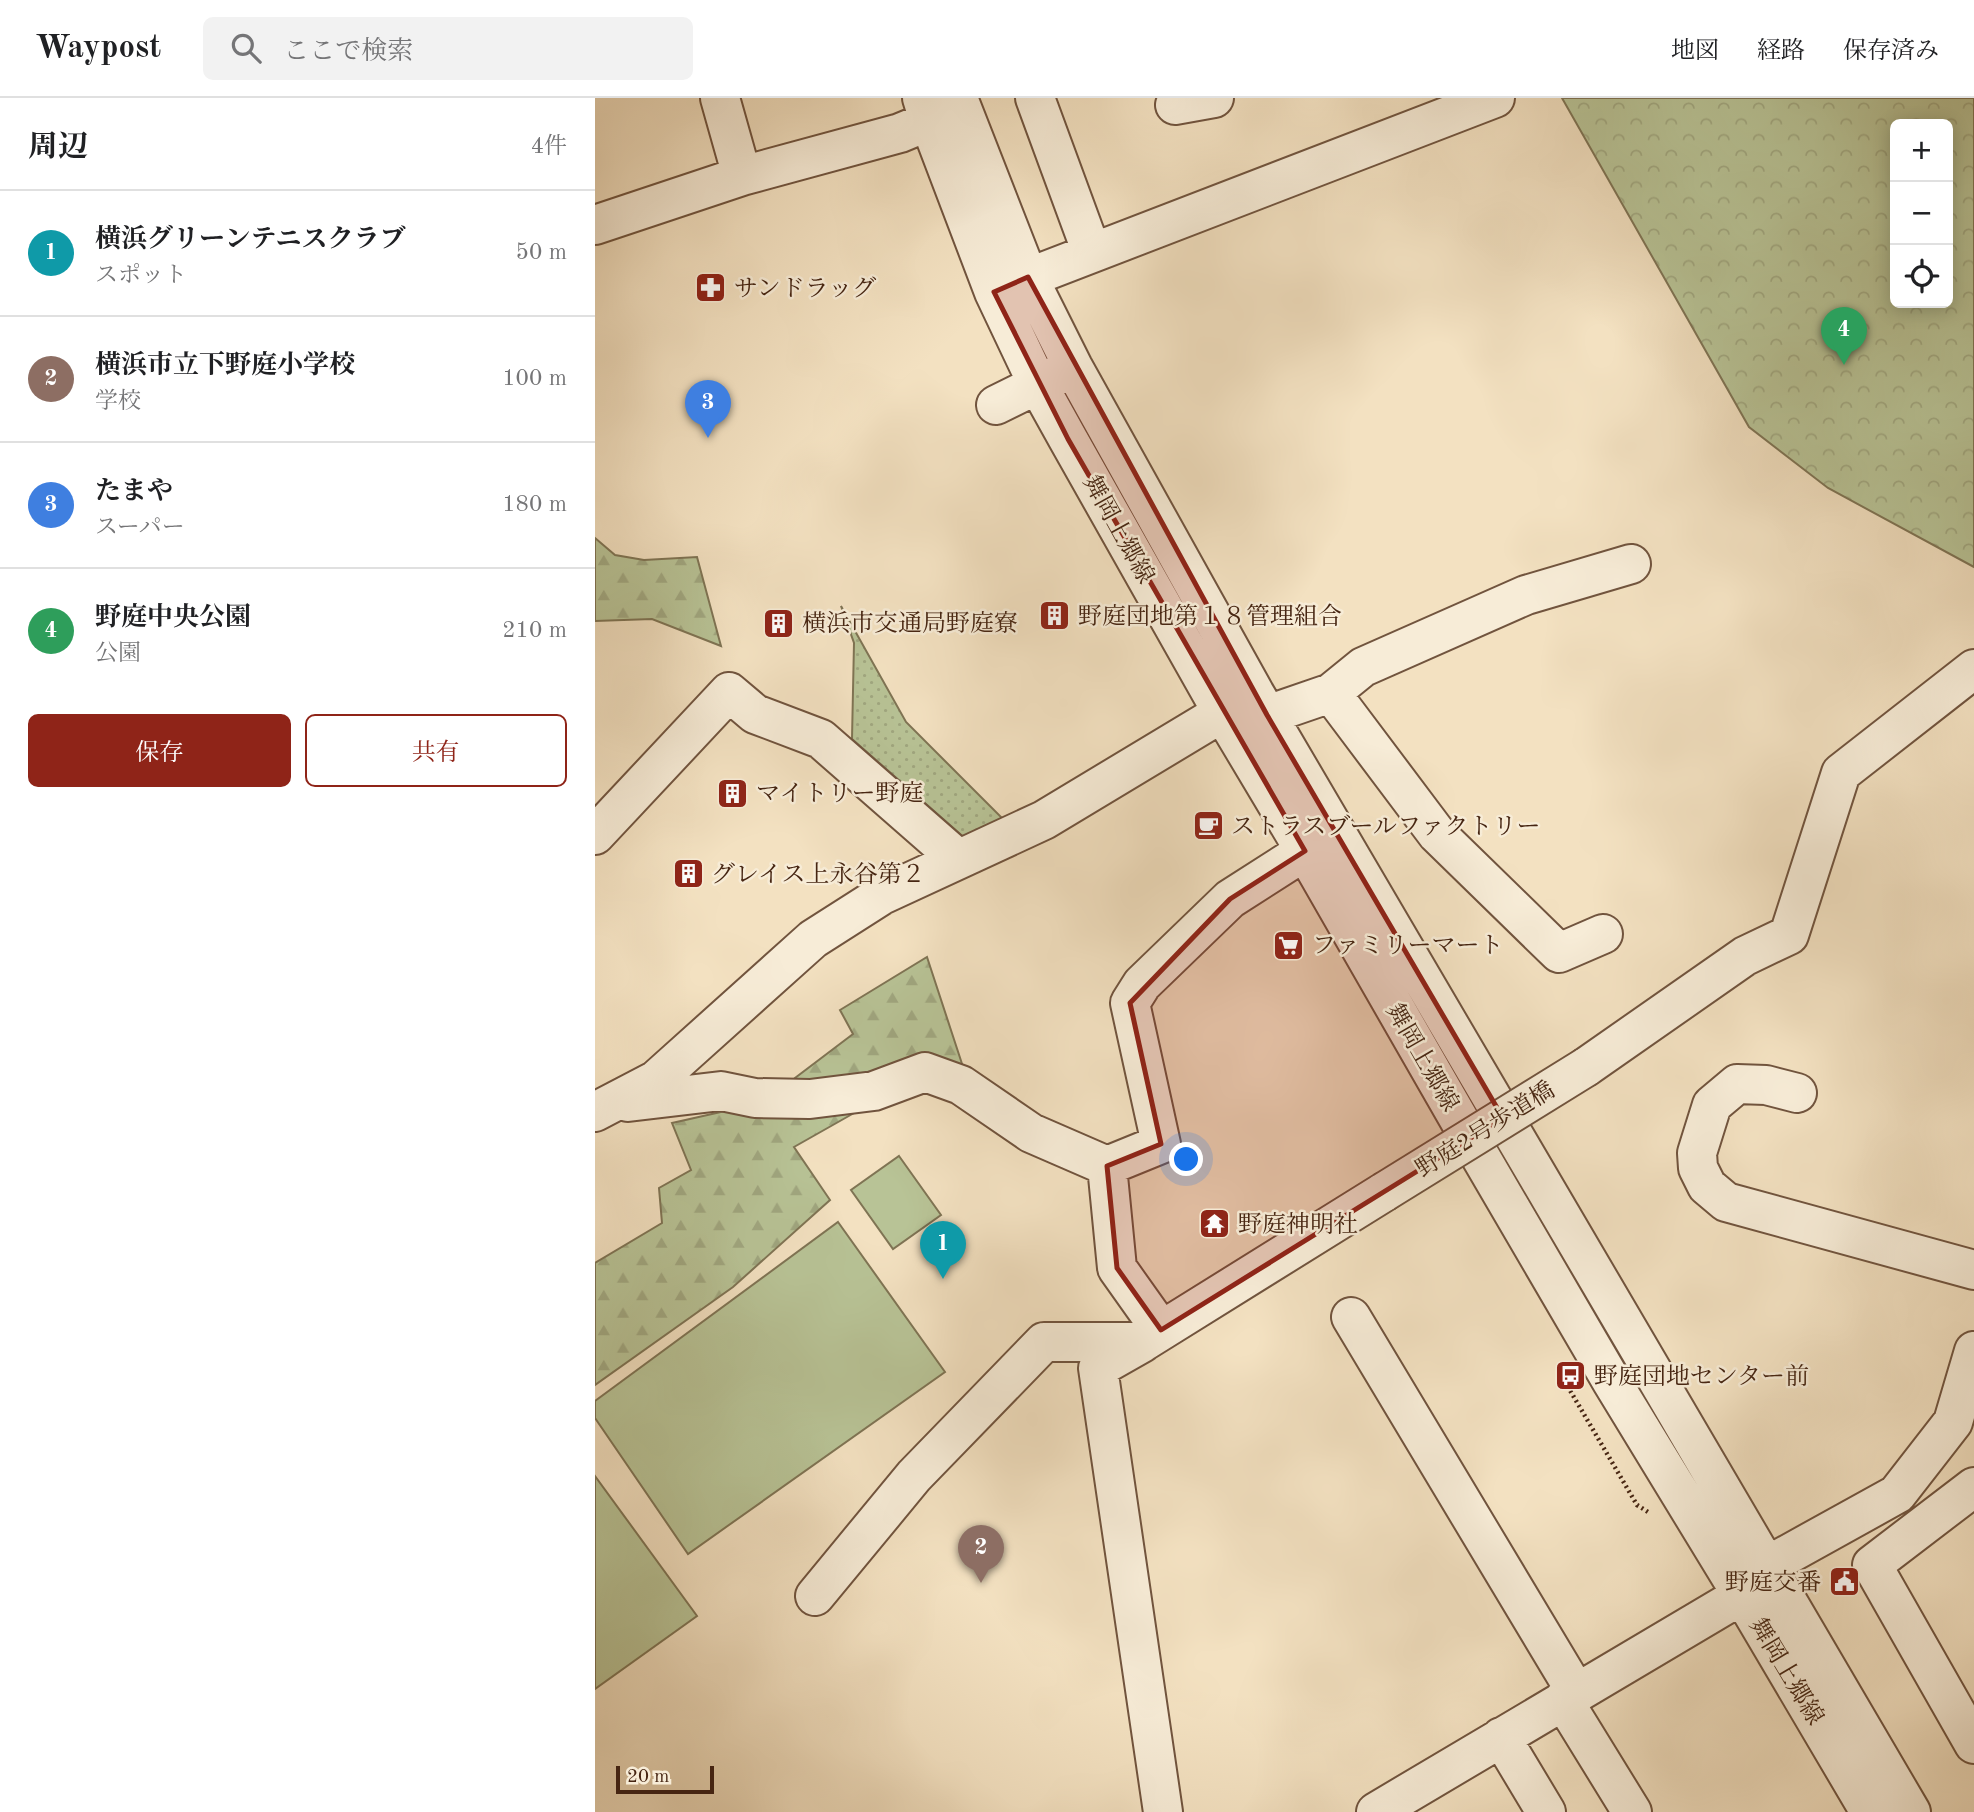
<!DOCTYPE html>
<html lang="ja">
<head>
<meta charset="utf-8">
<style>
	:root { --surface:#fff; --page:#f2f2f2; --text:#202124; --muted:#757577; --line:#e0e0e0; --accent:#8f2418 }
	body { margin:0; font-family:"Old Standard TT","Noto Serif JP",serif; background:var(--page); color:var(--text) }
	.controls { position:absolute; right:21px; top:21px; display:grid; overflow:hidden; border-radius:10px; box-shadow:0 4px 18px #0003 }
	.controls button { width:63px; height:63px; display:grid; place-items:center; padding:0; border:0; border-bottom:2px solid var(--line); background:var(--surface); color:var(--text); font:35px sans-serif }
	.scale { position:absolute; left:21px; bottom:18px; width:98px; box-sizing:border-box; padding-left:7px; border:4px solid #462512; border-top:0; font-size:19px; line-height:24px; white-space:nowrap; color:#462512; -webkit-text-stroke:5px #f7ecd7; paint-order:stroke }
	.you { position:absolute; left:592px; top:1062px; width:24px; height:24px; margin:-18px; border:5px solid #fff; border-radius:50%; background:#1a73e8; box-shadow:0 0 0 10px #1a73e833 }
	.badge { display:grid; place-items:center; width:46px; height:46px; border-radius:50%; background:var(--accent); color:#fff; font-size:23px; font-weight:700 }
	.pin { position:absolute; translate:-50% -58px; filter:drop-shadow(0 2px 4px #0008) }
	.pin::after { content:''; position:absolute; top:37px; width:24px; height:21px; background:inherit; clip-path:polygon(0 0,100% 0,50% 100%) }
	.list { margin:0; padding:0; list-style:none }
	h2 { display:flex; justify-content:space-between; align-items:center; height:91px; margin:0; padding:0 28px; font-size:30px }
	h2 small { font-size:23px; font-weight:400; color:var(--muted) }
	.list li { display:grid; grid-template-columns:46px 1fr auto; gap:21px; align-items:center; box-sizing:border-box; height:126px; padding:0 28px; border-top:2px solid var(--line) }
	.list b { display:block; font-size:26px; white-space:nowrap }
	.list p { margin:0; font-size:23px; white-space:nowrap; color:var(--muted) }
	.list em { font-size:23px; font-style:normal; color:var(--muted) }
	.actions { display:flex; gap:14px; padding:21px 28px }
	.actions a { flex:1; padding:16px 0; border:2px solid var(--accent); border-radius:10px; text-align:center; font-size:24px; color:var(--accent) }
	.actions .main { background:var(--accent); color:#fff }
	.icon { flex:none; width:38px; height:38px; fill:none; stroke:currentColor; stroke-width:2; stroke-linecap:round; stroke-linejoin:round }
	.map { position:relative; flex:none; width:1379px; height:1714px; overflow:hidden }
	header { display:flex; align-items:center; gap:42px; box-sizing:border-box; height:98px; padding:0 35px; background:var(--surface); border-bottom:2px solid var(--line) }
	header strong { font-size:33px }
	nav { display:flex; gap:38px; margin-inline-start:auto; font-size:24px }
	.search { width:490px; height:63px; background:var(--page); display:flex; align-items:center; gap:18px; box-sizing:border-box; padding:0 24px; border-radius:10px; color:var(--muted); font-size:26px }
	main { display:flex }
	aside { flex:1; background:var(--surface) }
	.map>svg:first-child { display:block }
	.grass { fill:url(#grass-dots); stroke:#7f7454; stroke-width:2 }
	.forest { fill:url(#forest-firs); stroke:#7f7454; stroke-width:2 }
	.park { fill:url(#park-crowns); stroke:#7f7454; stroke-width:2; fill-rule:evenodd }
	.pitch { fill:#b8c396; stroke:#7f7454; stroke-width:2 }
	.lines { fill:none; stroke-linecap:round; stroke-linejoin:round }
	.minor-casing { stroke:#71543e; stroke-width:42 }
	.path { stroke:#462512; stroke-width:4.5; stroke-dasharray:2 3.5; stroke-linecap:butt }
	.minor { stroke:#f7ecd7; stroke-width:38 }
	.minor-bridge-casing { stroke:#71543e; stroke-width:42; stroke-linecap:butt }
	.minor-bridge { stroke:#f7ecd7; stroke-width:38 }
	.marked { fill:#8f2418; fill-opacity:0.2; stroke:#8f2418; stroke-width:5; stroke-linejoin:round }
	.labels { text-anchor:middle; stroke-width:5; stroke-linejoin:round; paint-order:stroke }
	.poi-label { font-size:24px; fill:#462512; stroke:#f7ecd7; text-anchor:start }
	.street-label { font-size:24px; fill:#462512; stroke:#f7ecd7 }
</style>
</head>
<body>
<header>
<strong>Waypost</strong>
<div class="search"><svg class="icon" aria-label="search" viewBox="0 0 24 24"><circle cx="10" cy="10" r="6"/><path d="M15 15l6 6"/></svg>ここで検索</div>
<nav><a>地図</a><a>経路</a><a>保存済み</a></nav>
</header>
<main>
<aside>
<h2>周辺<small>4件</small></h2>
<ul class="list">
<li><span class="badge" style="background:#0f9aa8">1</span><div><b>横浜グリーンテニスクラブ</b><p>スポット</p></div><em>50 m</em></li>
<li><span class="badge" style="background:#8d6e63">2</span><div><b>横浜市立下野庭小学校</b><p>学校</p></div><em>100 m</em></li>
<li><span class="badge" style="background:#3f7fe0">3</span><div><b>たまや</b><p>スーパー</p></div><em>180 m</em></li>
<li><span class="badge" style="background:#2e9e5b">4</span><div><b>野庭中央公園</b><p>公園</p></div><em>210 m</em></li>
</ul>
<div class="actions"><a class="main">保存</a><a>共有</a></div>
</aside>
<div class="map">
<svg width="1379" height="1714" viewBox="0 0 1379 1714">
	<defs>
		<pattern id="grass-dots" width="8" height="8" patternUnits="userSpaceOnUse" patternTransform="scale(1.75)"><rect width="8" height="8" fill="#b8c396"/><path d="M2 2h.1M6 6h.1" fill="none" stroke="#a0a780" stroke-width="1.8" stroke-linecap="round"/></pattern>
		<pattern id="forest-firs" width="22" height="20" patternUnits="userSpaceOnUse" patternTransform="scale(1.75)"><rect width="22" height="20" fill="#b8c396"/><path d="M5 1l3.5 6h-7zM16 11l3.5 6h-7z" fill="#a0a780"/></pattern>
		<pattern id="park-crowns" width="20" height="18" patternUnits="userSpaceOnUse" patternTransform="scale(1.75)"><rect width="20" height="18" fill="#b8c396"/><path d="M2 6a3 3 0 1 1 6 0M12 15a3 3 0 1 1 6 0" fill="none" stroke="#a0a780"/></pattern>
	</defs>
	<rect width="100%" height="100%" fill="#f3e1c1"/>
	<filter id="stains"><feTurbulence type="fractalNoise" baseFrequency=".00286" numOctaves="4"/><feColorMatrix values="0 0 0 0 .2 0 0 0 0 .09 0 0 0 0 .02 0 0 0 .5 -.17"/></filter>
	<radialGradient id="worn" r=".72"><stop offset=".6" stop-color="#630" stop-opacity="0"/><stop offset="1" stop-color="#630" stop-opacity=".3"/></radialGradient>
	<!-- grass -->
	<path class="grass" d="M246 508 311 624 408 721 372 742 257 641 259 545Z"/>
	<!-- forest -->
	<path class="forest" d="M0 440 20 457 49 462 102 459 126 548 57 521 0 523Z
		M332 859 371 978 208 993 200 980 258 936 245 912Z
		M275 1006 199 1049 235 1102 138 1189 0 1287V1165L67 1125 64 1090 96 1072 77 1025 148 1009Z"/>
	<!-- park -->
	<path class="park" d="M967 0H1379V469L1233 390 1154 329ZM1300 26H1353V205H1300Z"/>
	<!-- pitch -->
	<path class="pitch" d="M304 1058 346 1117 298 1151 256 1092Z
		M243 1124 350 1274 93 1456 0 1320V1303Z
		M0 1378 102 1518 0 1591Z"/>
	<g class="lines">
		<defs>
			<path id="minor" d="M125 0 147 78
				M327 0 334 23 399 194 443 287 473 341 627 614 710 753 881 1051 1017 1284 1147 1497 1275 1714
				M363 0 433 179 478 269 660 596 1316 1714
				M440 0 497 155
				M580 7 619 0
				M0 127 147 78 305 35 334 23
				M409 189 900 0
				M401 307 466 275
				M736 595 768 569 931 497 1036 466
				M672 617 736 595 842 736 964 855 1008 836
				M0 737 134 594 160 616 226 641 363 761
				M991 969 1150 858 1194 837 1246 675 1379 571
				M1202 995 1171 987 1142 986 1117 1007 1102 1055 1103 1070 1112 1088 1131 1104 1379 1172
				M33 1004 126 993 160 1000 215 1001 279 993 330 974 366 987 436 1035 512 1068
				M0 1014 61 982 218 841 287 797 449 722 650 601
				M756 1219 981 1594
				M566 1232 522 1170 512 1068 566 1046 535 905 547 886 635 801 710 753
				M547 1245 503 1270 568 1714
				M1379 1389 1277 1467 1379 1646
				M1172 1468 1302 1396 1358 1324 1379 1253
				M220 1498 319 1378 449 1244H548L789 1094
				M968 1602 1037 1714
				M906 1639 951 1714
				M781 1714 1147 1497"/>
		</defs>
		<!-- minor casing -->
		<use href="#minor" class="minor-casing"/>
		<!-- path -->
		<path class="path" d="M965 1268 966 1277 1042 1407 1053 1414"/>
		<!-- minor -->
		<use href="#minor" class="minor"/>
		<defs>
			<path id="minor-bridge" d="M789 1094 991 969"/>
		</defs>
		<!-- minor-bridge casing -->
		<use href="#minor-bridge" class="minor-bridge-casing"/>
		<!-- minor-bridge -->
		<use href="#minor-bridge" class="minor-bridge"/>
	</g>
	<!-- marked area -->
	<path class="marked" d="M433 179 672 617 908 1020 566 1232 522 1170 512 1068 566 1046 535 905 635 801 710 753 473 341 399 194Z"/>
	<!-- icons -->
	<defs>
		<symbol id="pharmacy-square" viewBox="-11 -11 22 22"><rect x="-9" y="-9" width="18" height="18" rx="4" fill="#8f2418" stroke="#f7ecd7"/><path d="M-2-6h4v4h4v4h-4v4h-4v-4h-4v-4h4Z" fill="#fff"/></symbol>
		<symbol id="building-square" viewBox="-11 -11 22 22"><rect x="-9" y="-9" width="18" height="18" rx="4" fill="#8f2418" stroke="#f7ecd7"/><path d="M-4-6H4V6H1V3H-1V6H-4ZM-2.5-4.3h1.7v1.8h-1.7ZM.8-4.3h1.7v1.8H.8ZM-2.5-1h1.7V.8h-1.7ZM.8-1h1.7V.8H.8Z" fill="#fff"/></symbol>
		<symbol id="cafe-square" viewBox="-11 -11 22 22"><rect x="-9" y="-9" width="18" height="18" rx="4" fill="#8f2418" stroke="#f7ecd7"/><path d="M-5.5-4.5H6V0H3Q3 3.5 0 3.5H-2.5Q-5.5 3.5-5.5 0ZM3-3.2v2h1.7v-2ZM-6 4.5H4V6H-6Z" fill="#fff"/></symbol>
		<symbol id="supermarket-square" viewBox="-11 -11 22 22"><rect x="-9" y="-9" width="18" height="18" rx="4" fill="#8f2418" stroke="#f7ecd7"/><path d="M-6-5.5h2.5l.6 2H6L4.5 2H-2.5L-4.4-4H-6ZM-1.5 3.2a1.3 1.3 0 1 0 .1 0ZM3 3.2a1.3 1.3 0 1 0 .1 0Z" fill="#fff"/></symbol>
		<symbol id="temple-square" viewBox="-11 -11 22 22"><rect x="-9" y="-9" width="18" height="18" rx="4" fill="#8f2418" stroke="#f7ecd7"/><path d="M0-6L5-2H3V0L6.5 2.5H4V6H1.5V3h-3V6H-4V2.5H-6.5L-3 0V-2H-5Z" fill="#fff"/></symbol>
		<symbol id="bus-square" viewBox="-11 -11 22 22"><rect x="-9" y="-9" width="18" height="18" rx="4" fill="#8f2418" stroke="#f7ecd7"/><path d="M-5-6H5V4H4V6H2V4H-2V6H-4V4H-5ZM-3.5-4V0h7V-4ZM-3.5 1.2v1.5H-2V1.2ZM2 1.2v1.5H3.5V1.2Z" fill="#fff"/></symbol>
		<symbol id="civic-square" viewBox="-11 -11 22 22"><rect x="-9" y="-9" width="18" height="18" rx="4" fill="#8f2418" stroke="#f7ecd7"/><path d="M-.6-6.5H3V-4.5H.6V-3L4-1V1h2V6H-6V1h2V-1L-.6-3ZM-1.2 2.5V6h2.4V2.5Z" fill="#fff"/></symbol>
	</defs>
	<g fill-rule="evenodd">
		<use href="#pharmacy-square" x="98" y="172" width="35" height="35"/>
		<use href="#building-square" x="442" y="500" width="35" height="35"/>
		<use href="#building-square" x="166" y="508" width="35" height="35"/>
		<use href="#building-square" x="120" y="678" width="35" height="35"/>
		<use href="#cafe-square" x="596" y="710" width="35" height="35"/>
		<use href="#building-square" x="76" y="758" width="35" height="35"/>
		<use href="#supermarket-square" x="676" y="830" width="35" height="35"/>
		<use href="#temple-square" x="602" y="1108" width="35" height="35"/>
		<use href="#bus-square" x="958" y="1260" width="35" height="35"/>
		<use href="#civic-square" x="1232" y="1466" width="35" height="35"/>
	</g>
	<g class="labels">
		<!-- poi labels -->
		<g class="poi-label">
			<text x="139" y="198">サンドラッグ</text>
			<text x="483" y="526">野庭団地第１８管理組合</text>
			<text x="207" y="533">横浜市交通局野庭寮</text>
			<text x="161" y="703">マイトリー野庭</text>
			<text x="636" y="736">ストラスブールファクトリー</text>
			<text x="116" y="784">グレイス上永谷第２</text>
			<text x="717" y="855">ファミリーマート</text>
			<text x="643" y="1134">野庭神明社</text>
			<text x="999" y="1286">野庭団地センター前</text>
			<text x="1226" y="1492" text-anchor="end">野庭交番</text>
		</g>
		<!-- street labels -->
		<g class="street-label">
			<text transform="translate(524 431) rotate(61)" y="8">舞岡上郷線</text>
			<text transform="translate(828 959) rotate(60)" y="8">舞岡上郷線</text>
			<text transform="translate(890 1031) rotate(-32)" y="8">野庭2号歩道橋</text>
			<text transform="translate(1192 1573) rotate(59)" y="8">舞岡上郷線</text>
		</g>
	</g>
	<rect width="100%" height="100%" filter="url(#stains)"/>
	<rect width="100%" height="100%" fill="url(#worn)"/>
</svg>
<div class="controls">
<button>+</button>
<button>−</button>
<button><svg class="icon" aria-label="locate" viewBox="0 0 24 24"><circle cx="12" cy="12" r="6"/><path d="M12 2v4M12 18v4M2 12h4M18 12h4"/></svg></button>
</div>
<div class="scale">20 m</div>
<div class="you"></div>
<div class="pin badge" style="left:348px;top:1181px;background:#0f9aa8">1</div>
<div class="pin badge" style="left:386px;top:1485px;background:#8d6e63">2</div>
<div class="pin badge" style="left:113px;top:340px;background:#3f7fe0">3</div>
<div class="pin badge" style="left:1249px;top:267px;background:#2e9e5b">4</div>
</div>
</main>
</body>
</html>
